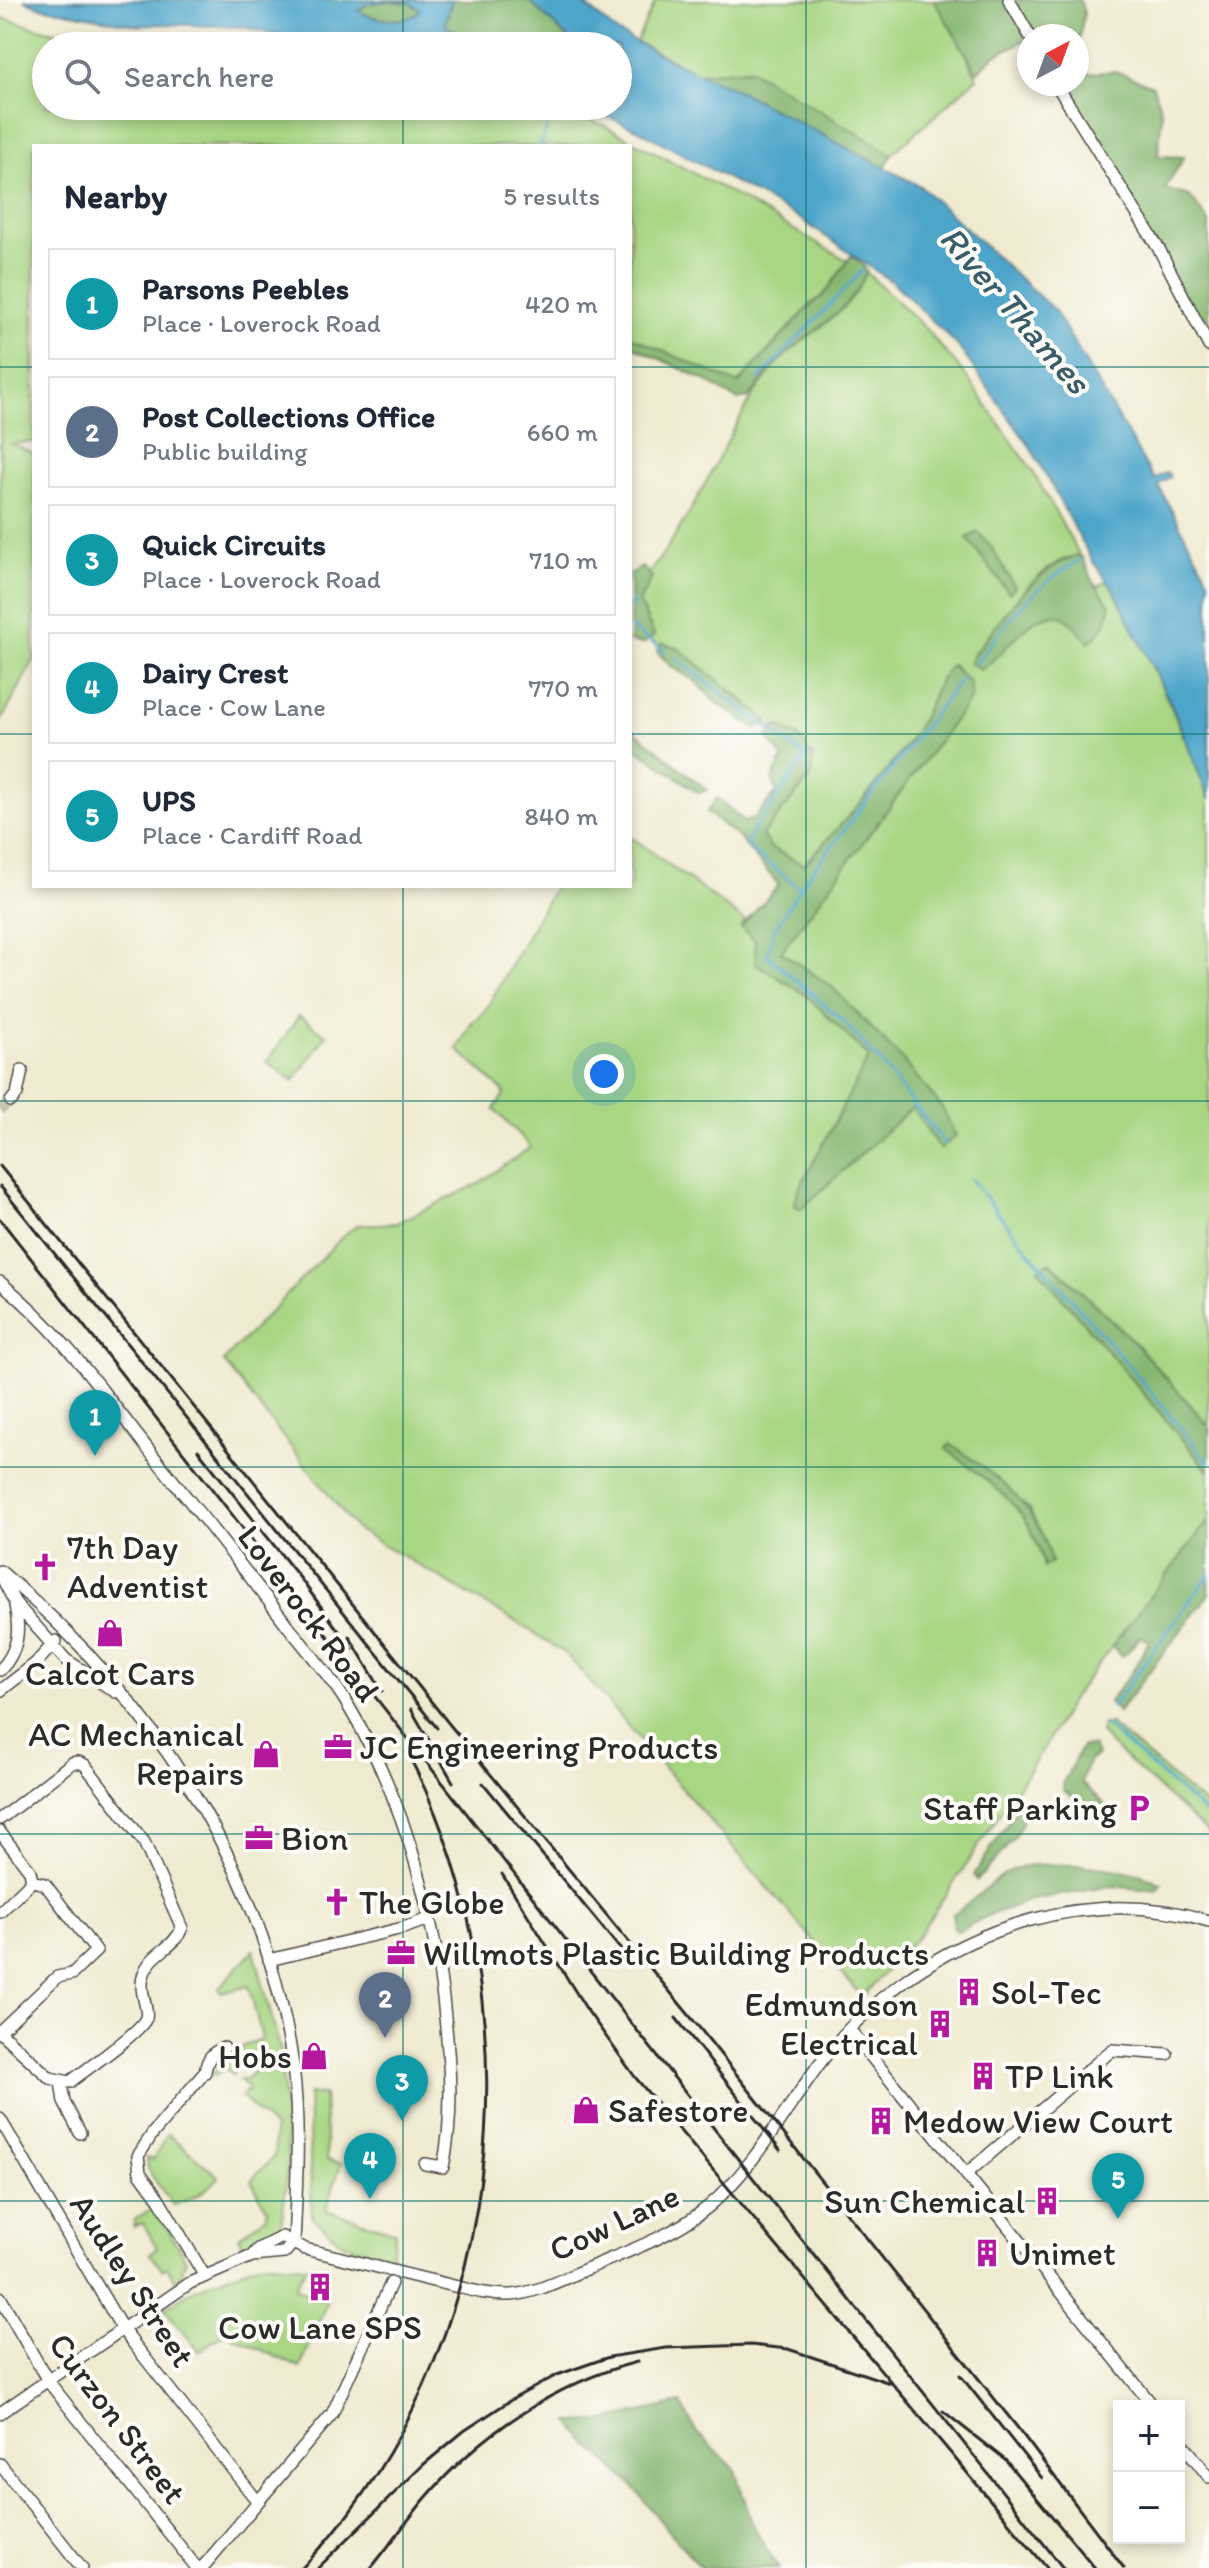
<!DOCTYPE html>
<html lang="en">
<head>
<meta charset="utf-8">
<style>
	:root { --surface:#fff; --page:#f6f6f7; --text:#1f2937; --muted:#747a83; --line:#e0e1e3; --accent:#b5179e }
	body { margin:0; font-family:Itim,sans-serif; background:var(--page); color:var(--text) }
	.controls { position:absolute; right:24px; bottom:24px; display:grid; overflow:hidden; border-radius:0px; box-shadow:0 4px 12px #0003 }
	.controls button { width:72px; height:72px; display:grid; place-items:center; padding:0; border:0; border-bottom:2px solid var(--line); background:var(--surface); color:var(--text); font:40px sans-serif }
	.compass { position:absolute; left:1017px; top:24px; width:72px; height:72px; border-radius:50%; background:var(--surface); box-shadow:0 4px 12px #0003; rotate:41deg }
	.you { position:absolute; left:604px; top:1074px; width:28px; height:28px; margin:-20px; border:6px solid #fff; border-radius:50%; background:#1a73e8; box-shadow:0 0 0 12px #1a73e833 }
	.badge { display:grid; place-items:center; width:52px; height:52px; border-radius:50%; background:var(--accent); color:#fff; font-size:26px; font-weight:700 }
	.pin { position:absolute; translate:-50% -66px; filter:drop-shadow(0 2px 4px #0008) }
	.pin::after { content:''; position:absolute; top:42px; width:28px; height:24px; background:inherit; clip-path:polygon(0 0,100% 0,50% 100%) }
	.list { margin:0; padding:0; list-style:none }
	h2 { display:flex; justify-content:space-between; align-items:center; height:104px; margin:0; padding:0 32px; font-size:34px }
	h2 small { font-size:26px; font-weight:400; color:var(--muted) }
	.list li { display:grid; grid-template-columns:52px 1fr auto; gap:24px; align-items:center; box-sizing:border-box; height:112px; margin:0 16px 16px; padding:0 16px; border:2px solid var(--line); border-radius:0px }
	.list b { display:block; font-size:30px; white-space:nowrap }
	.list p { margin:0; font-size:26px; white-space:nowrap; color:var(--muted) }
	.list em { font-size:26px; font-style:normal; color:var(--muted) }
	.icon { flex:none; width:44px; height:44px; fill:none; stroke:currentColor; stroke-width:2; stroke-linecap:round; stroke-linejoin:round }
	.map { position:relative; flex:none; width:1209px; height:2568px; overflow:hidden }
	.search { position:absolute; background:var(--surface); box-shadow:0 4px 12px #0003; left:32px; top:32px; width:600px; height:88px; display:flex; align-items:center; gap:20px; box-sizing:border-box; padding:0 28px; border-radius:44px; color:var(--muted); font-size:30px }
	.panel { position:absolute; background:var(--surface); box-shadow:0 4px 12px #0003; left:32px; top:144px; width:600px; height:744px; border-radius:0px }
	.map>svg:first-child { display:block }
	.green { fill:#a8d683; stroke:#6a8057; stroke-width:2; fill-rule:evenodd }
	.forest { fill:#86b771; stroke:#58714e; stroke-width:2 }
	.water { fill:#4ea5ca; stroke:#3c687a; stroke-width:2; fill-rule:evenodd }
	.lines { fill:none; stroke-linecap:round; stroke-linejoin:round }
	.stream { stroke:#4ea5ca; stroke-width:3 }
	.minor-tunnel { stroke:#c9c4af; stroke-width:11; stroke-dasharray:11 5.5; stroke-linecap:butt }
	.minor-casing { stroke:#494844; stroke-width:14 }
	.minor { stroke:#fff; stroke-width:11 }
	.rail { stroke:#2b2b2b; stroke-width:3 }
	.grid { fill:none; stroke:#0f766e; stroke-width:2; stroke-opacity:0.55 }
	.labels { text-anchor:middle; stroke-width:8; stroke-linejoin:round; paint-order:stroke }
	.poi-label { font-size:34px; fill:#2b2b2b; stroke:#fdfcf7; text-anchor:start }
	.street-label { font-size:34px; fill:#2b2b2b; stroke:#fdfcf7 }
	.water-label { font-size:36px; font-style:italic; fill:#395c6b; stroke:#fdfcf7 }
</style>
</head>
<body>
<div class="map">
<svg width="1209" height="2568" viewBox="0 0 1209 2568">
	<rect width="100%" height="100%" fill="#fdfcf7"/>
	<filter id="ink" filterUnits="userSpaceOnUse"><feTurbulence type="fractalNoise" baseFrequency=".0125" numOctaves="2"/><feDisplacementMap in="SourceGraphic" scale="16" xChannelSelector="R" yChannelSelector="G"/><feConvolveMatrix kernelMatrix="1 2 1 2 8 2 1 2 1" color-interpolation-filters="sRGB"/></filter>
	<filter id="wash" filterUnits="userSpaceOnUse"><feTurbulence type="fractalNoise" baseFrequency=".006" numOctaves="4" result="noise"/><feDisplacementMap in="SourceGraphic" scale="32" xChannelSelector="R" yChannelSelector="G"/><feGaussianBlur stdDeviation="1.8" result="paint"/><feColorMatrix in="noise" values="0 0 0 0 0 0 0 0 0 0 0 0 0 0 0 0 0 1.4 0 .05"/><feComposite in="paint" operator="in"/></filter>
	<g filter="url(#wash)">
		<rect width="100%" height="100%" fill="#f0ead0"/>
		<!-- green -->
		<path class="green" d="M656 0H934L966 54 977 78 892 154 751 70 698 73 636 42Z
			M0 17C41 30 84 41 128 43 142 43 156 38 171 37 208 34 245 38 282 46H46V106H484L529 118 557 106 605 126 720 187 848 261 823 296 812 303 732 390 630 340V146H34V442L12 444 34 454V660L0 723Z
			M866 272 923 326 964 373 1032 470 1080 556C1042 555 996 626 974 654L970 663 1020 633 1033 621 1051 616 1108 580C1148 650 1179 724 1209 799V1426L1134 1342 1051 1262 1039 1269 1209 1471V1520L1074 1696 1040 1754 918 1936 862 1997 567 1655 531 1631 356 1529 223 1361 345 1234 358 1225 397 1223 476 1185 531 1147 494 1109 505 1093 457 1049 472 1022 484 1013 555 886H630V836L745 921 741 927 755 941V963L806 995 870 1057 797 1193 801 1209 912 1107 940 1149 955 1136 831 986 781 952 971 698 968 682 952 665C934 682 931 705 919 725 887 776 845 821 803 865L771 848 761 835 811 777 778 726 774 731 764 724 767 721 735 693 663 643 660 647 649 639 654 635 639 602 652 578 649 573C677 537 698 498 719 457 740 419 754 386 786 355 815 328 852 312 866 272ZM949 1445 968 1456 1030 1510 1051 1562 1044 1566C1033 1509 990 1481 949 1445Z
			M299 1016 326 1035 294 1081 267 1062Z
			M1103 1724H1110L1209 1808V1834L1108 1742 1100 1732Z
			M254 1950 281 2053 288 2160 282 2224 276 2233 243 2247 238 2237 266 2216 268 2210 251 2181 275 2155 274 2128 241 2097 249 2088 240 2080H245L256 2069 241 2057 233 2070V2075L224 2067 216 2076 212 2074 233 2051 262 2038 249 1986 221 1993 219 1988Z
			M308 2094 324 2095 327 2160 341 2164 326 2210 396 2232 390 2258 343 2244 312 2217Z
			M168 2134 219 2177C209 2190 189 2201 173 2205L147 2169V2158L153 2160Z
			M151 2209H156L186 2260 180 2278 176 2281 167 2267 162 2270 150 2253 157 2248 143 2223 134 2227 135 2219Z
			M262 2262 306 2266 295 2288 327 2302 300 2368 225 2333 199 2351 164 2308 195 2289Z"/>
		<!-- forest -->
		<path class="forest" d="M452 0H528L573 43 572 45C528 48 484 46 445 26Z
			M934 0H1080L1084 13 1078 46 1087 74 1115 71 1153 86 1162 113 1158 156 1184 157 1165 189 1190 196 1209 222V347L1062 84H1077V36L1029 38 994 56 977 72Z
			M389 1 409 3 420 9C410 25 372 21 358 10L368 4Z
			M750 69 892 154 885 168 737 90 698 73Z
			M851 256 861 263 867 271C852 311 815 328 786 355 772 368 759 383 749 398L737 400 703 379 630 345V336L738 384 813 303 823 296Z
			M978 532 990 545 1015 587 1009 593 967 538Z
			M1077 555 1082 557 1093 581 1110 605C1109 620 1101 633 1089 642 1082 636 1075 625 1067 619 1035 599 1004 658 980 670L970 662 974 654C1004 617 1031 571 1077 555Z
			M642 567 652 577 639 602 654 636 643 644 630 642V574Z
			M662 643 678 648 768 721 757 729 714 701 698 683 672 667 657 652Z
			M951 665 969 682 971 698 781 952 831 986 900 1057 942 1107 956 1136 940 1149 912 1108 801 1209 795 1206 797 1193 869 1057 806 995 755 963V941L741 927 779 885 739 838 707 812 717 798 745 822 754 818 777 792 772 779 783 758 767 737 778 726 798 736 813 757 811 777 762 835 771 848 804 865C845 821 888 776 919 725 931 704 935 682 951 665Z
			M630 727 707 790 699 793 630 744Z
			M1050 1262 1134 1342 1209 1426V1471L1038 1269Z
			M950 1444C995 1474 1040 1506 1051 1562L1044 1567C1032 1507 991 1484 946 1449Z
			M1209 1520V1594L1118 1712 1109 1702 1135 1667 1149 1641 1141 1636 1126 1654 1121 1656 1112 1646Z
			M1082 1746H1093L1097 1755 1089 1761 1081 1782 1108 1808V1814L1102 1818 1063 1790 1064 1781Z
			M1025 1803C1030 1827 993 1863 977 1880L974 1875 1020 1804Z
			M1079 1865C1106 1869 1137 1869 1162 1884L1157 1891 1111 1886 1031 1900 987 1916 958 1931 953 1927V1914C976 1902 995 1873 1021 1867 1039 1863 1060 1865 1079 1865Z
			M681 2403 697 2433 734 2468 753 2525 771 2557 780 2568H702L669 2532 634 2487 588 2445 570 2422 601 2421Z"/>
		<!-- water -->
		<path class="water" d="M24 0H452L445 22 448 28 489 44 503 42 522 46H315L244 27 161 24 139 26 40 7ZM389 1 409 3 420 10C409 25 372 21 358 10L368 4Z
			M528 0H580L615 31 670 60 737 90 920 186 1055 311 1154 479 1167 472 1170 477 1158 485 1209 580V799L1174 710 1115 592 1093 562 1031 448 957 345 895 284 796 216 639 130 602 114 593 108 582 106H618V46H571L573 42Z"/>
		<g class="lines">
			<!-- stream -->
			<path class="stream" d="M540 146 554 108
				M759 379 862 271
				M630 601 633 604 630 608
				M630 627 666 652
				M675 658 806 757 752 832 747 843 753 852 800 888
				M976 663C1005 623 1035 584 1080 560
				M945 1144 882 1064 844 1022 767 955 774 930 806 879 962 678
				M971 1179 1027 1249 1127 1363 1209 1463
				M1112 1707 1209 1575
				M1105 1725 1209 1816"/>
		</g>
	</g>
	<g filter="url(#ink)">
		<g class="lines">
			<!-- minor-tunnel -->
			<path class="minor-tunnel" d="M0 1110 11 1101"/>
			<defs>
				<path id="minor" d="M1009 0 1030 36
					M1056 84 1159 249 1209 346
					M11 1101 17 1094 22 1070
					M0 1282C66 1335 114 1408 167 1473 207 1523 248 1573 287 1625 307 1650 329 1674 346 1702 401 1793 430 1894 443 1998 449 2053 455 2112 443 2167L425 2164
					M0 1571C150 1696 266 1869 293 2066 300 2125 297 2183 294 2242
					M0 1574 15 1603 66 1660 116 1692
					M0 1670C19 1651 20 1630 15 1605
					M0 1691 36 1663 56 1641
					M0 1819 72 1763 78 1762 85 1765 144 1842 182 1928C175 1946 159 1950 149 1964 133 1986 150 2006 146 2018 141 2032 85 2070 70 2082L50 2078 0 2032
					M0 1832 30 1871 32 1881 45 1884 96 1951 72 1974 57 1977 0 2031
					M0 1912 32 1881
					M269 1960 403 1928 429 1919
					M849 2029 1153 2406
					M61 2082 64 2102 80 2133
					M0 2119 123 2330 258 2502
					M966 2174 1112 2050 1167 2054
					M252 2256 284 2253 294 2242
					M204 2275 159 2199 140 2173 138 2156 153 2133 205 2072C207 2060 211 2052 224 2048
					M0 2297 48 2381 197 2568
					M0 2413 190 2283 252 2256 258 2249 282 2237 305 2249C352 2260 398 2273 446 2284 467 2289 489 2296 511 2295 538 2293 566 2277 591 2267 631 2250 674 2235 708 2207 753 2170 788 2105 823 2059 912 1945 1067 1878 1209 1921
					M1179 2439 1209 2477
					M0 2464 82 2568
					M202 2568 332 2414 391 2283"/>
			</defs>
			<!-- minor casing -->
			<use href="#minor" class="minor-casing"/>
			<!-- minor -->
			<use href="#minor" class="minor"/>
			<!-- rail -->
			<path class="rail" d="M0 1166 450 1725 698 2026 1017 2427 1124 2568
				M0 1186 437 1728
				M0 1219 738 2159 1063 2568
				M198 1450 300 1578 352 1649
				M349 1636 382 1691
				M411 1709 453 1782
				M483 1783 631 1962
				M502 1874 587 2010 635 2077 1047 2568
				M676 2018 780 2150
				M960 2375 1042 2478
				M943 2411 1005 2460 1095 2568
				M302 2568C506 2356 541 2008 407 1752
				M318 2568 423 2465 464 2431 511 2400 557 2375 609 2357 666 2348 751 2345 788 2349 890 2383
				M371 2568C389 2546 406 2522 424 2500 479 2435 555 2383 637 2362"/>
		</g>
	</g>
	<!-- grid -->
	<path class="grid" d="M403 0V46M806 0V2568M403 106V146M0 367H34M630 367H1209M0 734H34M630 734H1209M403 886V2568M0 1101H1209M0 1467H1209M0 1834H1209M0 2201H1209"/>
	<!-- icons -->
	<defs>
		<symbol id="church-bare" viewBox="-9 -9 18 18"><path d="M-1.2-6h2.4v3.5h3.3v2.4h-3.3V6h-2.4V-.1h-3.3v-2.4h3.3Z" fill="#b5179e" stroke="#fdfcf7" stroke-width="2.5" paint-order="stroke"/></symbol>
		<symbol id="shop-bare" viewBox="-9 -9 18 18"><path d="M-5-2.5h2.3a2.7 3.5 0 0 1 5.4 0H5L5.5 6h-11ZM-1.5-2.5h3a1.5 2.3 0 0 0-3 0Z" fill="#b5179e" stroke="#fdfcf7" stroke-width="2.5" paint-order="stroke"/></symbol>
		<symbol id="office-bare" viewBox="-9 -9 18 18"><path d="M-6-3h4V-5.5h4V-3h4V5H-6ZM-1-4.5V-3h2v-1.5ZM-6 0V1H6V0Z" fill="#b5179e" stroke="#fdfcf7" stroke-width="2.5" paint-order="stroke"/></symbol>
		<symbol id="parking-bare" viewBox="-9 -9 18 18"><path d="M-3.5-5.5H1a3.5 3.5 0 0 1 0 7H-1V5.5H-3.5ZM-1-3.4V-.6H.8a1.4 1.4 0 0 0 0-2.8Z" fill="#b5179e" stroke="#fdfcf7" stroke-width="2.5" paint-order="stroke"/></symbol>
		<symbol id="building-bare" viewBox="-9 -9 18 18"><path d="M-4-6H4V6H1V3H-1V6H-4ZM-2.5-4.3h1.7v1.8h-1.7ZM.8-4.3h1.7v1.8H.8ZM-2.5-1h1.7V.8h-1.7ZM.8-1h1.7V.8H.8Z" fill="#b5179e" stroke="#fdfcf7" stroke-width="2.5" paint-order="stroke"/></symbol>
	</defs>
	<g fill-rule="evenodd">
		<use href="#church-bare" x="25" y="1547" width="40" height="40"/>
		<use href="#shop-bare" x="90" y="1613" width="40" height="40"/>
		<use href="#office-bare" x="318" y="1727" width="40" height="40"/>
		<use href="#shop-bare" x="246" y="1734" width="40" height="40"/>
		<use href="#parking-bare" x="1119" y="1788" width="40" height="40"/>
		<use href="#office-bare" x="239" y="1818" width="40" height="40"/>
		<use href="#church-bare" x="317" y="1882" width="40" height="40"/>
		<use href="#office-bare" x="381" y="1933" width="40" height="40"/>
		<use href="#building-bare" x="949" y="1972" width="40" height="40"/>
		<use href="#building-bare" x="920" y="2004" width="40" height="40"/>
		<use href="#shop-bare" x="294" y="2036" width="40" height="40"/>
		<use href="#building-bare" x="963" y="2056" width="40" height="40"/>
		<use href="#shop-bare" x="566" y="2090" width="40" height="40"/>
		<use href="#building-bare" x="861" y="2101" width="40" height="40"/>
		<use href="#building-bare" x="1027" y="2181" width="40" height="40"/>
		<use href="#building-bare" x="967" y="2233" width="40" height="40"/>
		<use href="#building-bare" x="300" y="2267" width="40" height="40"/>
	</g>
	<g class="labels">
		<!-- poi labels -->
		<g class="poi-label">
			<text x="67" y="1559">7th Day<tspan x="67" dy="39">Adventist</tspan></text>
			<text x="110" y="1685" text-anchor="middle">Calcot Cars</text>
			<text x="244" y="1746" text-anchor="end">AC Mechanical<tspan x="244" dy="39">Repairs</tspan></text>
			<text x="360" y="1759">JC Engineering Products</text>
			<text x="1117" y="1820" text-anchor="end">Staff Parking</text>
			<text x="281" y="1850">Bion</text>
			<text x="359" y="1914">The Globe</text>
			<text x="423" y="1965">Willmots Plastic Building Products</text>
			<text x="991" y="2004">Sol-Tec</text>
			<text x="918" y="2016" text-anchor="end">Edmundson<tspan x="918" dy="39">Electrical</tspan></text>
			<text x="292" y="2068" text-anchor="end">Hobs</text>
			<text x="1005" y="2088">TP Link</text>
			<text x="608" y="2122">Safestore</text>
			<text x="903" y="2133">Medow View Court</text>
			<text x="1025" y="2213" text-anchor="end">Sun Chemical</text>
			<text x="1009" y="2265">Unimet</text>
			<text x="320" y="2339" text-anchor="middle">Cow Lane SPS</text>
		</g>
		<!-- street labels -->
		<g class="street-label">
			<text transform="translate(309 1613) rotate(53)" y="12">Loverock Road</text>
			<text transform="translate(614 2222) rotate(-25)" y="12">Cow Lane</text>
			<text transform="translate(133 2280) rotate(57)" y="12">Audley Street</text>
			<text transform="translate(118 2418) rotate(53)" y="12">Curzon Street</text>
		</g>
		<!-- water labels -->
		<g class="water-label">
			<text transform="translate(1016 309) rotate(49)" y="13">River Thames</text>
		</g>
	</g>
</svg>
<div class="controls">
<button>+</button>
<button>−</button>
</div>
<svg class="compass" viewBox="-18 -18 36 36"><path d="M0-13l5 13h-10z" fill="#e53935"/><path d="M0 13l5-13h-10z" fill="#747a83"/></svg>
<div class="you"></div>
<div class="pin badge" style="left:95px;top:1456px;background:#0f9aa8">1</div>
<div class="pin badge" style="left:385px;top:2038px;background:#5c6f8a">2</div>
<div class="pin badge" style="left:402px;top:2121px;background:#0f9aa8">3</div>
<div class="pin badge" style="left:370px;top:2199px;background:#0f9aa8">4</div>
<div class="pin badge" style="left:1118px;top:2219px;background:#0f9aa8">5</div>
<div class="search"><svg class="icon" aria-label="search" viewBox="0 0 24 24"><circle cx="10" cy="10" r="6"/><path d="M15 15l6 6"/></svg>Search here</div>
<section class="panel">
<h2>Nearby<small>5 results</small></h2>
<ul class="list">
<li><span class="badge" style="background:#0f9aa8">1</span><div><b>Parsons Peebles</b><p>Place · Loverock Road</p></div><em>420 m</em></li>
<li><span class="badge" style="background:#5c6f8a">2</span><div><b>Post Collections Office</b><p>Public building</p></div><em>660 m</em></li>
<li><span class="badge" style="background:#0f9aa8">3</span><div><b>Quick Circuits</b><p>Place · Loverock Road</p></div><em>710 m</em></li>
<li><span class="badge" style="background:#0f9aa8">4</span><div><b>Dairy Crest</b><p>Place · Cow Lane</p></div><em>770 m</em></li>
<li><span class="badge" style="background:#0f9aa8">5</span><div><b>UPS</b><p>Place · Cardiff Road</p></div><em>840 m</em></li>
</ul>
</section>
</div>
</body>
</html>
